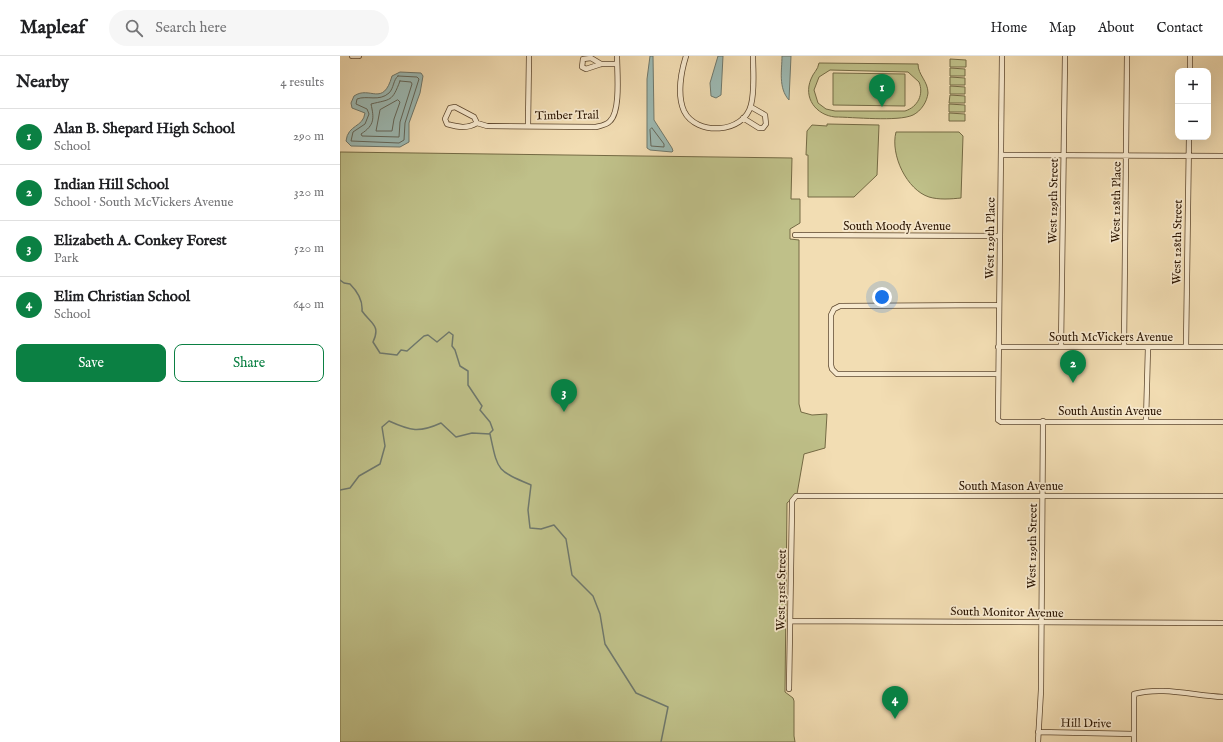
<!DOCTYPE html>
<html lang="en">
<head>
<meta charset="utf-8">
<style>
	:root { --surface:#fff; --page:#f6f6f6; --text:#202124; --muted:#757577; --line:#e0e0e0; --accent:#0b8043 }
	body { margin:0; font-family:"IM FELL English",serif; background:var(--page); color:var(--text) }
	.controls { position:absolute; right:12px; top:12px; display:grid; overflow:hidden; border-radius:8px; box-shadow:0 4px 16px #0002 }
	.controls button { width:36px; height:36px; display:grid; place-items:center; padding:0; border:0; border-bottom:1px solid var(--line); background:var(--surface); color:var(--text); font:20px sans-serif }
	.you { position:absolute; left:542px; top:241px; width:14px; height:14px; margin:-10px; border:3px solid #fff; border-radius:50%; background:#1a73e8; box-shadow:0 0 0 6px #1a73e833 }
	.badge { display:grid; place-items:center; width:26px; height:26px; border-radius:50%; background:var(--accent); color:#fff; font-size:13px; font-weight:700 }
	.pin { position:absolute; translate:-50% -33px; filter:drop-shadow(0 1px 2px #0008) }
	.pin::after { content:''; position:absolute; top:21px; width:14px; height:12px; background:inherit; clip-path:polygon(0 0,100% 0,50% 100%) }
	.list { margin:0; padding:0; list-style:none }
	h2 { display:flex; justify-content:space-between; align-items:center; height:52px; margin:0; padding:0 16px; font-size:17px }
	h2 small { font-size:13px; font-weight:400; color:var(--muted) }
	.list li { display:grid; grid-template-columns:26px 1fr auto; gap:12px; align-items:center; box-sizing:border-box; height:56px; padding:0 16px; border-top:1px solid var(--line) }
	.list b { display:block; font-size:15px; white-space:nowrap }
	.list p { margin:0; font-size:13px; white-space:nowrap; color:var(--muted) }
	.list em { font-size:13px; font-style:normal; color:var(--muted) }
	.actions { display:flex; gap:8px; padding:12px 16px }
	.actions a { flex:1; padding:9px 0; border:1px solid var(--accent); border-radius:8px; text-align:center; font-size:14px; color:var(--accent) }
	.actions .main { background:var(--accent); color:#fff }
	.icon { flex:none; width:22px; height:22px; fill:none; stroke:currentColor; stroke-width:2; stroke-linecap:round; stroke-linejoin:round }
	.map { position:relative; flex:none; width:883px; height:686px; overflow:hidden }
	header { display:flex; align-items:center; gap:24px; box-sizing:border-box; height:56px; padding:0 20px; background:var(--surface); border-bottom:1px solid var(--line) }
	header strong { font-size:19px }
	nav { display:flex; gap:22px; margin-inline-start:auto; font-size:14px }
	.search { width:280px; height:36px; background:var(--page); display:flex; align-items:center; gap:10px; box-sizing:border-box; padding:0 14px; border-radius:22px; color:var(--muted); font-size:15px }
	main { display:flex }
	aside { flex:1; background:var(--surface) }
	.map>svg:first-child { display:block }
	.green { fill:#bfc089; stroke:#746a44; fill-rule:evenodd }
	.water { fill:#9dbab4; stroke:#6f786c }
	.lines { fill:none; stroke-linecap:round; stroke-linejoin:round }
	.shore { stroke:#64675a; stroke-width:1 }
	.stream { stroke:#6f786c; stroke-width:1.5 }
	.minor-casing { stroke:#5c462d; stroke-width:6 }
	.minor { stroke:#f7e9ce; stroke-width:4.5 }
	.labels { text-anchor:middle; stroke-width:3.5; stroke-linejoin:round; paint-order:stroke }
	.street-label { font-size:12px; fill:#2a1400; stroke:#f7e9ce }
</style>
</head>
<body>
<header>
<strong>Mapleaf</strong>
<div class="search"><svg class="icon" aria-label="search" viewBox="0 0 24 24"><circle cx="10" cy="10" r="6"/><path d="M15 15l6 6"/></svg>Search here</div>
<nav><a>Home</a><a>Map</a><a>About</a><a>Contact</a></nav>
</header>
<main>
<aside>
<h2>Nearby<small>4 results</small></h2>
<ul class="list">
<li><span class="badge">1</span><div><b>Alan B. Shepard High School</b><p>School</p></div><em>290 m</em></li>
<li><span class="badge">2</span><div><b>Indian Hill School</b><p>School · South McVickers Avenue</p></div><em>320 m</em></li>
<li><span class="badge">3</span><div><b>Elizabeth A. Conkey Forest</b><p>Park</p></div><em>520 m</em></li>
<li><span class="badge">4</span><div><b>Elim Christian School</b><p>School</p></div><em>640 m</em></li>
</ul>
<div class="actions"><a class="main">Save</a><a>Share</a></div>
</aside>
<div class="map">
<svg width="883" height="686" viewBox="0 0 883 686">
	<rect width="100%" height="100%" fill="#f2ddb3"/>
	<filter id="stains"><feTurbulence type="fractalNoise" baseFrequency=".005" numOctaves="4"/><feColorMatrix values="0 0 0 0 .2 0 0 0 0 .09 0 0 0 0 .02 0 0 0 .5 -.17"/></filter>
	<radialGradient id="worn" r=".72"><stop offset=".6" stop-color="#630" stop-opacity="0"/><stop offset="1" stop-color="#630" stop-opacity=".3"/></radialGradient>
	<!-- green -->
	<path class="green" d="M610 3 626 4V11H610Z
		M479 7 578 8C578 19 588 25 588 37 587 46 581 55 573 59 558 66 513 61 495 61 476 59 463 42 471 23 473 17 478 14 479 7ZM490 14 568 16 579 26C584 38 578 51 565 55H495L486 53 478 47 474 34 479 21Z
		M610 12 625 13V20H610Z
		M493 17 565 18V50L493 49Z
		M610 21 625 22V29H610Z
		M610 30 625 31V38H610Z
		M610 39 625 40V47H609Z
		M609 48 625 49V56H609Z
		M609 57 625 58V65H609Z
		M487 68 539 69 537 119 514 141H468V99H466L467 75 472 69 487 70Z
		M556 76H619L623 80 621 142C611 143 599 144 589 141 567 134 550 99 556 76Z
		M0 96 452 102 451 143H460V167L450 173V183L459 184V348L461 356 472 359 487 358 485 392 464 398 457 438 447 447 445 636 453 642 454 645V680L455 686H0Z"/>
	<!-- water -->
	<path class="water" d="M310 0H313L314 64 332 92 333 95 332 96 310 94 307 92V23Z
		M378 0H383L381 39 376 42 371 40 370 27Z
		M442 0H451L449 44C438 32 442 14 442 0Z
		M60 16 81 17 83 20 80 37 69 67V86L60 91 11 90 6 85C8 68 23 72 25 57L12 52 11 47 14 40C30 29 43 52 52 20Z"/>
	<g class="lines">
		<!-- shore -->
		<path class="shore" d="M58 20 77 21 79 23 65 67 64 84 59 87 11 85 13 76 25 68 29 58 27 53 16 48 17 43C27 39 39 46 49 37 54 32 53 24 58 20Z
			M60 25 71 26 72 28 60 66 59 81 22 80 21 78C35 69 34 62 31 48 51 43 52 46 60 25Z
			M58 44 60 46 54 63 52 75H36L40 54Z
			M312 72 324 88V91L311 90 310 74Z"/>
		<!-- stream -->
		<path class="stream" d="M0 224 4 227 10 228C17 235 23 244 22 255 31 268 41 269 33 286L40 297 57 299 61 294 67 295 84 280 88 279 97 286 109 276 113 279 112 290 115 294 120 310 128 315V329L142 350 140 354 150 366 153 374 149 378
			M0 434 10 432 19 420 40 408 45 390 42 371 49 365C71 375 79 377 101 367L116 381 132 377 150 378C158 415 156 414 191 429L188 454 190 472 201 473 214 469 226 483 232 519 253 540 260 558 265 588 296 637 328 651 321 686"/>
		<defs>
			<path id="minor" d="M12 0H19
				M346 0C341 16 337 39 344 55 356 80 404 78 411 49 415 34 413 16 413 0
				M662 0 658 364 661 366H883
				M261 8 251 2 243 3 242 11 246 13 261 8H277
				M850 15V0
				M403 62 419 72H423L426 68 425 59 411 51
				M137 67C127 73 118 71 107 68L105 63 110 52 115 51 134 61 137 67 147 70 256 71C260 70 267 69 270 65 281 55 277 15 277 0
				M188 70 189 0
				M661 99 883 100
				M455 179 659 180
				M658 291H883
				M721 291 725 0
				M784 291 787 0
				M846 291 849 81
				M657 318H497L492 313 491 309V259L494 253 500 250 659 249
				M806 365 808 291
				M450 565 883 567
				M449 633 452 451V445L456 440H883
				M698 676 794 678
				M698 686 701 634 703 365
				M794 686V638C823 630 854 640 883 641"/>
		</defs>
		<!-- minor casing -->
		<use href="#minor" class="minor-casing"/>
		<!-- minor -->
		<use href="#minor" class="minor"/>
	</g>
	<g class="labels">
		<!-- street labels -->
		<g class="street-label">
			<text transform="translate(227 59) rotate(-1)" y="4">Timber Trail</text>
			<text transform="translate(713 145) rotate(-89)" y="4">West 129th Street</text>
			<text transform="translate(776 146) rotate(-89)" y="4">West 128th Place</text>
			<text x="557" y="174">South Moody Avenue</text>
			<text transform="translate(650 182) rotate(-89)" y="4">West 129th Place</text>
			<text transform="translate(837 186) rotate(-89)" y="4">West 128th Street</text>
			<text x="771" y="285">South McVickers Avenue</text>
			<text x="770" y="359">South Austin Avenue</text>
			<text x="671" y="434">South Mason Avenue</text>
			<text transform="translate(692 490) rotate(-89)" y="4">West 129th Street</text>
			<text transform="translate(441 534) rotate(-89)" y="4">West 131st Street</text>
			<text transform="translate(667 556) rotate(1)" y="4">South Monitor Avenue</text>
			<text transform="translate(746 667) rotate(1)" y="4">Hill Drive</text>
		</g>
	</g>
	<rect width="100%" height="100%" filter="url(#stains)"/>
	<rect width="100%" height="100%" fill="url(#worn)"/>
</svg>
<div class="controls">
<button>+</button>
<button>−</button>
</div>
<div class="you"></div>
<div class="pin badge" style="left:542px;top:51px">1</div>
<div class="pin badge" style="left:733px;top:327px">2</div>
<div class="pin badge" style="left:224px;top:356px">3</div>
<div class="pin badge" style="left:555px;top:663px">4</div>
</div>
</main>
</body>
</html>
